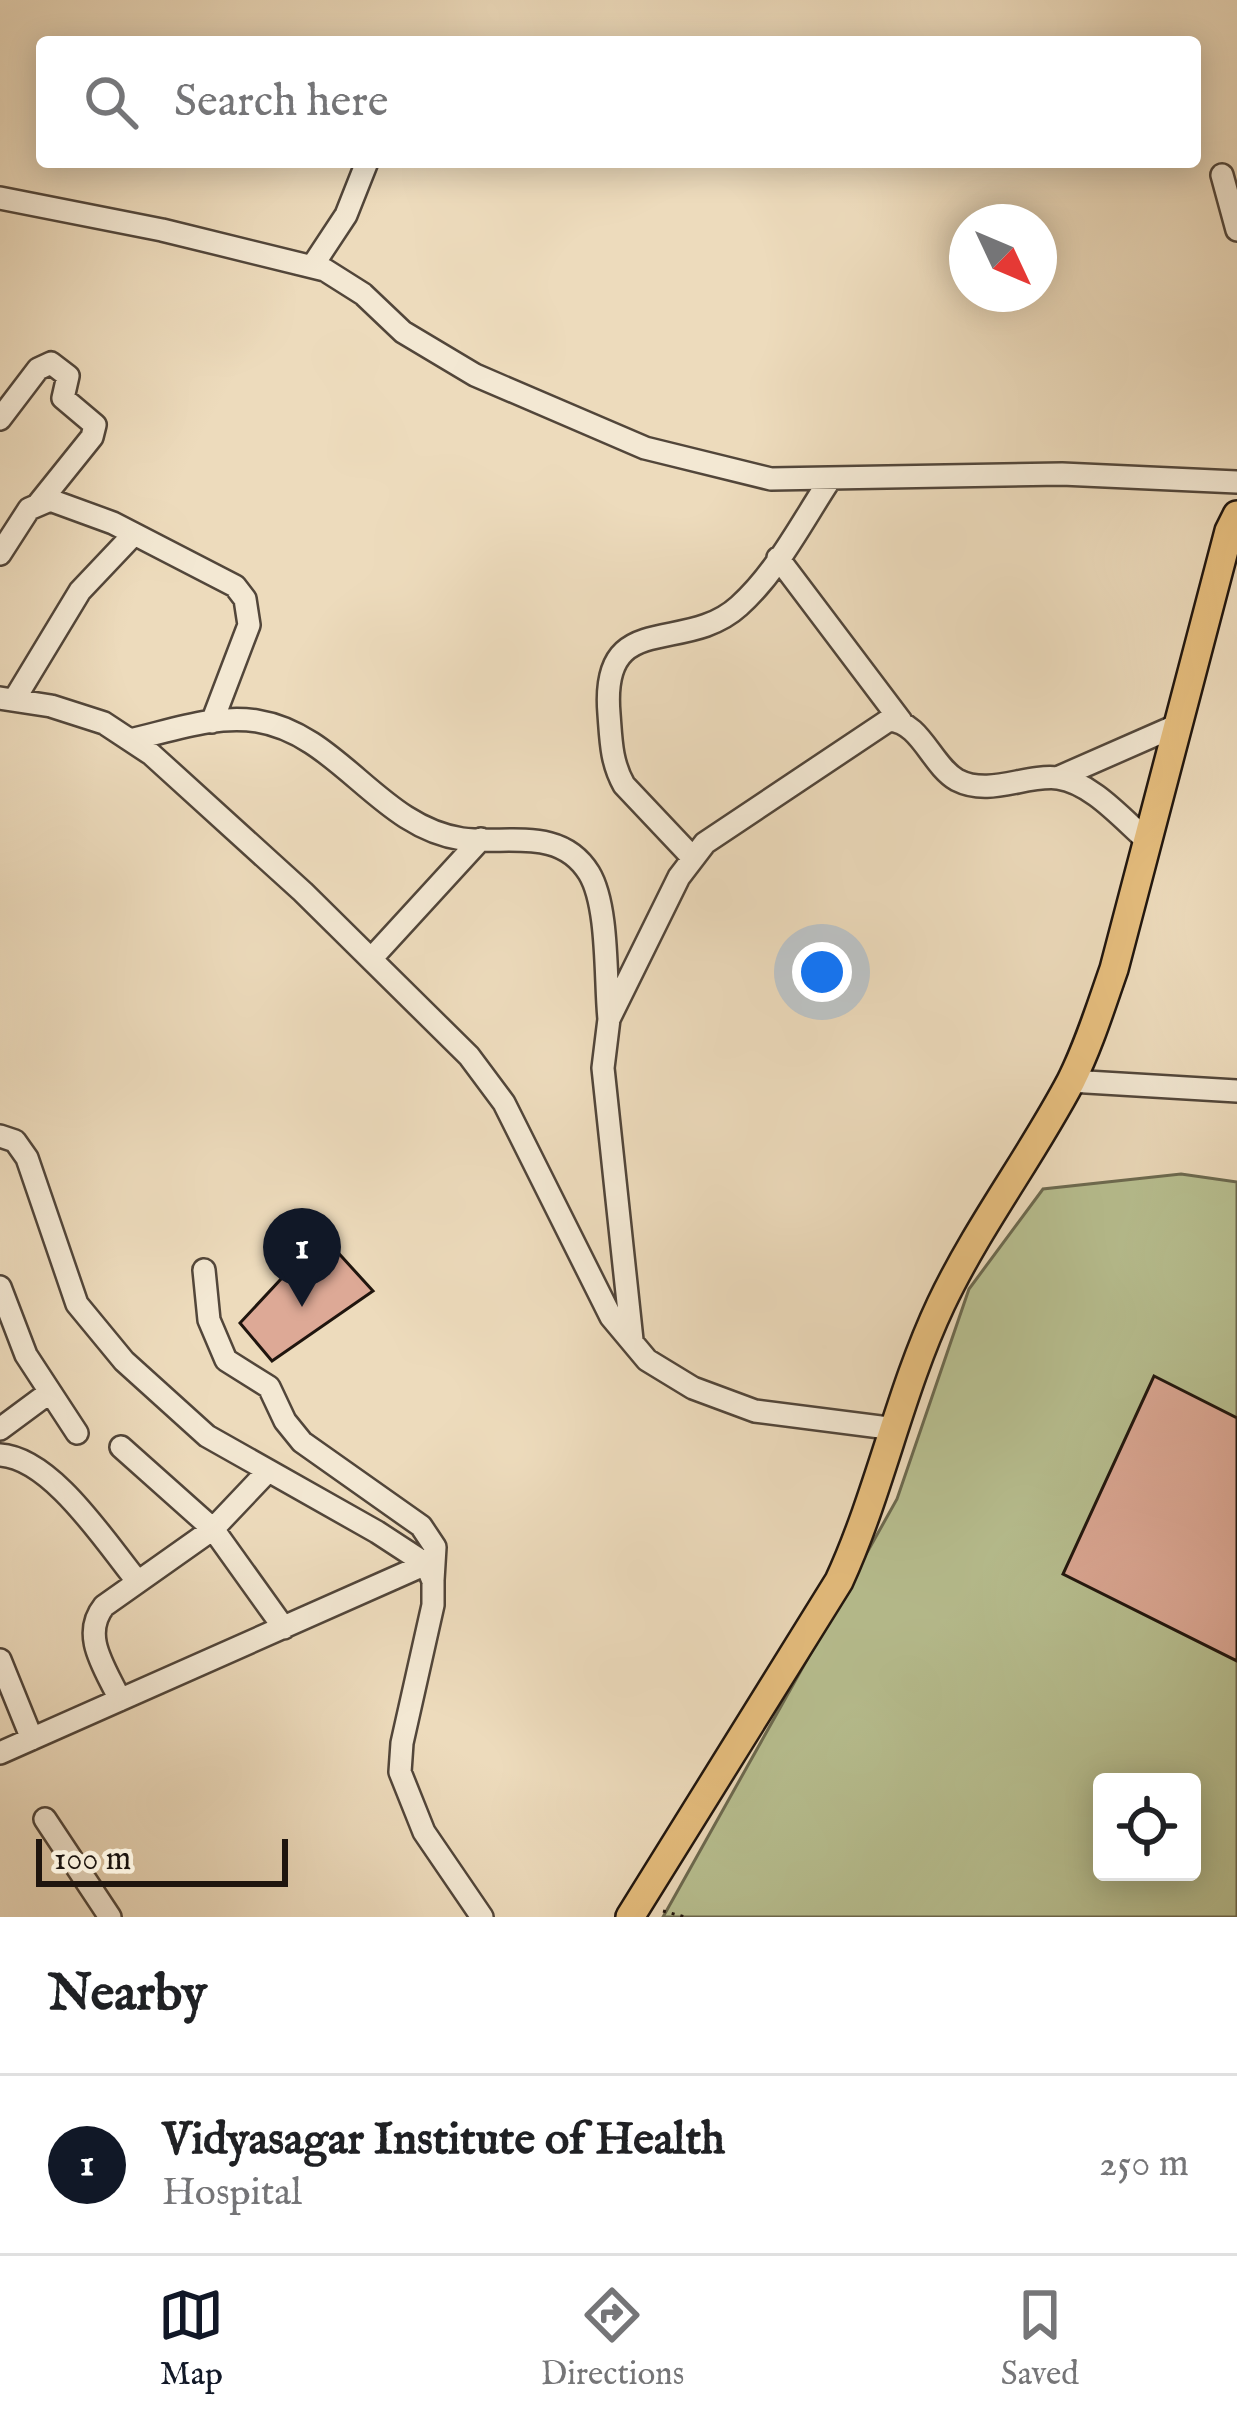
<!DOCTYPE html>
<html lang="en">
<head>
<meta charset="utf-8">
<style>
	:root { --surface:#fff; --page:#f2f2f2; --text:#202124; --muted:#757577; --line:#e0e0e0; --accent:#111827 }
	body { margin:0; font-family:"IM FELL English",serif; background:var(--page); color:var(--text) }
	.controls { position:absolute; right:36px; bottom:36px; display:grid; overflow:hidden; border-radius:12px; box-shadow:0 6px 30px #0003 }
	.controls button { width:108px; height:108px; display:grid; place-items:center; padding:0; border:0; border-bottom:3px solid var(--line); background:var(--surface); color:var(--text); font:60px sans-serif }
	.compass { position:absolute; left:949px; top:204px; width:108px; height:108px; border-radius:50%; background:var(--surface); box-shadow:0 6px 30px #0003; rotate:134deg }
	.scale { position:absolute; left:36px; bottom:30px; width:252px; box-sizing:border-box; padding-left:12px; border:6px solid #1f150e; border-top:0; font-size:33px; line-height:42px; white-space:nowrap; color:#1f150e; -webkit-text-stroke:9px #f3e8d3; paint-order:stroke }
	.you { position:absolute; left:822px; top:972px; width:42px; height:42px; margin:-30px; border:9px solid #fff; border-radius:50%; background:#1a73e8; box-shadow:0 0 0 18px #1a73e833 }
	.badge { display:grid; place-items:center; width:78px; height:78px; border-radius:50%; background:var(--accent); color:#fff; font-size:39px; font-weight:700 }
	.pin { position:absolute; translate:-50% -99px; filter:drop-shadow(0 3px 6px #0008) }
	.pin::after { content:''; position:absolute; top:63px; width:42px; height:36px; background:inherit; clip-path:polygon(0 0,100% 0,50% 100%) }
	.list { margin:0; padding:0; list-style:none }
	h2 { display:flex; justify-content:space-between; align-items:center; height:156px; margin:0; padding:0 48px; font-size:51px }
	h2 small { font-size:39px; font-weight:400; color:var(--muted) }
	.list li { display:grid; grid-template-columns:78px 1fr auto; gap:36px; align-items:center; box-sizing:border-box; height:180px; padding:0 48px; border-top:3px solid var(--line) }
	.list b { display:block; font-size:45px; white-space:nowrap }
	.list p { margin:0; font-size:39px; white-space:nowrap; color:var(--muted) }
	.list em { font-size:39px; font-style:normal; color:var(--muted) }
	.icon { flex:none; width:66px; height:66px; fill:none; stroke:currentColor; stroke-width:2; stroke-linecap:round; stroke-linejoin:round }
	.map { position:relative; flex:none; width:1237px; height:1917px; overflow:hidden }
	.search { position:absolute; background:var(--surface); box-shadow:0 6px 30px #0003; left:36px; right:36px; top:36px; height:132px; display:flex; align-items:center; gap:30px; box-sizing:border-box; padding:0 42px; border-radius:12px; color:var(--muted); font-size:45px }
	.sheet { height:336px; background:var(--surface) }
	nav { display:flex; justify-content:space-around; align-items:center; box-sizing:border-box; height:168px; border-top:3px solid var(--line); background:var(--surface); font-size:33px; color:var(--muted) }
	nav a { display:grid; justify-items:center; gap:6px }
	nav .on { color:var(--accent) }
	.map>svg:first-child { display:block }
	.green { fill:#b8c091; stroke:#6c6a50; stroke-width:3; fill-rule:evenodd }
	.building { fill:#dda996; stroke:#1f150e; stroke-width:3 }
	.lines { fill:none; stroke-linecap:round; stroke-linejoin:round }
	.minor-casing { stroke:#52463a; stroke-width:26 }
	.major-casing { stroke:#1f150e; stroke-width:32 }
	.path { stroke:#1f150e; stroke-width:3; stroke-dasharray:3 6; stroke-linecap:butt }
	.minor { stroke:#f3e8d3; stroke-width:21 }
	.major { stroke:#e6be7e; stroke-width:27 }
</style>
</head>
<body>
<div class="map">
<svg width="1237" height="1917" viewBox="0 0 1237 1917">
	<rect width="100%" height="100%" fill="#eddbbc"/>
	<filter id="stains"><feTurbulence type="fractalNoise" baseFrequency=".00167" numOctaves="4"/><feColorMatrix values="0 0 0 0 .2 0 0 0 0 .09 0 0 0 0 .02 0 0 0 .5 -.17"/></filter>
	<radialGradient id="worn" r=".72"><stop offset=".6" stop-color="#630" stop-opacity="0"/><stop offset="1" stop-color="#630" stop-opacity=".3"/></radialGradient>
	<!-- green -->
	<path class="green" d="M1181 1174 1237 1182V1917H663L897 1499 969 1289 1043 1189ZM1102 1782H1192V1872H1102Z"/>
	<!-- building -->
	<path class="building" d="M322 1235 373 1291 272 1361 240 1323Z
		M1154 1376 1237 1418V1661L1063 1574Z"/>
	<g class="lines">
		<defs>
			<path id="minor" d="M1222 175 1237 230
				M0 198 162 230 325 270 363 294 403 332 475 375 645 448 771 479 1062 474 1237 482
				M313 265 346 215 367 162
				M0 419 38 369 51 363 68 376 63 398 95 425 92 437 39 503
				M0 554 29 509 50 500 113 523 235 586 245 599 249 625 212 722
				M778 558 901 721
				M0 698 51 706 104 723 151 754 303 892 469 1056 504 1103 611 1317 647 1360 693 1388 755 1411 896 1429
				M14 700 80 591 134 534
				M130 740C170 731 216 714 257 721 339 734 379 827 462 839 506 845 560 826 589 873 609 906 605 980 609 1019
				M1057 778 1180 724
				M692 857 624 785C611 762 611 740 609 714 600 607 684 656 739 606 777 572 803 520 831 478
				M371 959 481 839
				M1070 1081 1237 1091
				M0 1136 15 1141 27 1158 77 1304 124 1361 207 1436 377 1532 426 1564 433 1581V1605L402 1743 400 1772 424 1832 482 1917
				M204 1270 209 1320 226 1360 269 1387 285 1421 302 1442 421 1526 435 1547 433 1580
				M0 1287 26 1355 77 1433
				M632 1340 603 1068 609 1019 679 877 705 843 889 720C921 722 931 765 957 780 990 797 1025 774 1058 778 1093 783 1124 821 1149 842
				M0 1429 50 1392
				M121 1447 213 1529 284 1628
				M0 1455C52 1458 106 1543 138 1582
				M0 1660 32 1739
				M120 1700C106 1669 80 1636 104 1606L213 1529 267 1472
				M0 1753 426 1564
				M45 1819 110 1917"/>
			<path id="major" d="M630 1917 839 1581C880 1492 899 1393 941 1304 978 1226 1031 1157 1071 1081 1089 1045 1101 1006 1114 969L1229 531 1237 515"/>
		</defs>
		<!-- minor casing -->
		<use href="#minor" class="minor-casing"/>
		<!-- major casing -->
		<use href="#major" class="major-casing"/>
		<!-- path -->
		<path class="path" d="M663 1911 685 1917"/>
		<!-- minor -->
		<use href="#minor" class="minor"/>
		<!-- major -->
		<use href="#major" class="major"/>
	</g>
	<rect width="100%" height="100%" filter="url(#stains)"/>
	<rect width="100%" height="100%" fill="url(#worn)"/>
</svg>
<div class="controls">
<button><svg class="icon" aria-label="locate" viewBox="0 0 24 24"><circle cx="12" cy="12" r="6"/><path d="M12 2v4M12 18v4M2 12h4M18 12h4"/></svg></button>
</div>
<svg class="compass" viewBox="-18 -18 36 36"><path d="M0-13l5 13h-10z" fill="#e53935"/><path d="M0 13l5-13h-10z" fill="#757577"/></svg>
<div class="scale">100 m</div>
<div class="you"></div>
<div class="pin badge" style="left:302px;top:1307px">1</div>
<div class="search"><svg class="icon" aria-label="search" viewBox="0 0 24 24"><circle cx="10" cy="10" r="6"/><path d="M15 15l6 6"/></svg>Search here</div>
</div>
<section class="sheet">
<h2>Nearby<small></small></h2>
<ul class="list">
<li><span class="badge">1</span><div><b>Vidyasagar Institute of Health</b><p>Hospital</p></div><em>250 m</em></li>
</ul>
</section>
<nav>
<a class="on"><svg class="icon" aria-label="map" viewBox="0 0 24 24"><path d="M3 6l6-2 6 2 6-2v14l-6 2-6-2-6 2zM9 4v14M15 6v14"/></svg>Map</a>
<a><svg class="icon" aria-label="directions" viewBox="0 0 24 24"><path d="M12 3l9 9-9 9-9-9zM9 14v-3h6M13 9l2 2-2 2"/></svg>Directions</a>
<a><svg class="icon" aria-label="saved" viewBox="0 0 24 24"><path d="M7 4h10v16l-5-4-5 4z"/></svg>Saved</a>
</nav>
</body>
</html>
